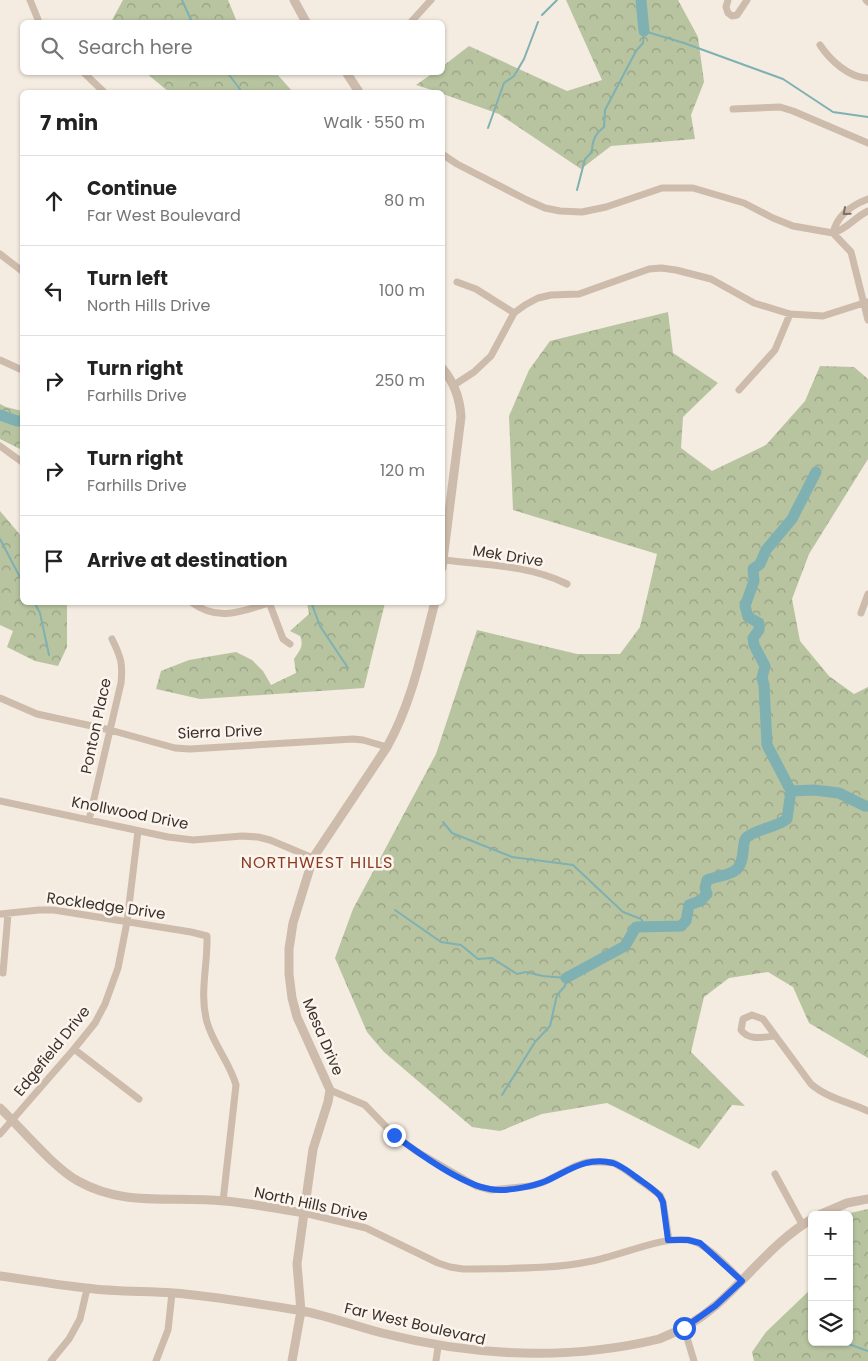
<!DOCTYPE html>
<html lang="en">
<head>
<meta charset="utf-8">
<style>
	:root { --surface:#fff; --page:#f2f2f2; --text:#222; --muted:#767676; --line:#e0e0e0 }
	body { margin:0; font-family:Poppins,sans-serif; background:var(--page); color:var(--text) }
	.controls { position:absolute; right:15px; bottom:15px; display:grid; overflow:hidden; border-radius:8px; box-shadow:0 1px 4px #0004 }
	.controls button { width:45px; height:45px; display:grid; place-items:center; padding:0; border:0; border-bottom:1px solid var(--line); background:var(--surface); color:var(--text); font:25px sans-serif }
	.stop { position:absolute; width:15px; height:15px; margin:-11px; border:4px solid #2563eb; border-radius:50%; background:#fff }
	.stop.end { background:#2563eb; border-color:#fff; box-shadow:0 1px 5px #0008 }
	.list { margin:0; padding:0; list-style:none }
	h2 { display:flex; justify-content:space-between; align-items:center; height:65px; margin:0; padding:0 20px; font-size:21px }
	h2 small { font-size:16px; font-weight:400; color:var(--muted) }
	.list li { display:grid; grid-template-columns:32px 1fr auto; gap:15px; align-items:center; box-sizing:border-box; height:90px; padding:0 20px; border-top:1px solid var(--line) }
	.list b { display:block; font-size:19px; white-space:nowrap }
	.list p { margin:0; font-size:16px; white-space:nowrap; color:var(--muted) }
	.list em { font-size:16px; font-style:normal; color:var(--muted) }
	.icon { flex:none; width:28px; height:28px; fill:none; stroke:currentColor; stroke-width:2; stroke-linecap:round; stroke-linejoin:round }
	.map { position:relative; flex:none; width:868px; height:1361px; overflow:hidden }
	.search { position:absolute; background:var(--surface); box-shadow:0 1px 4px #0004; left:20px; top:20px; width:425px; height:55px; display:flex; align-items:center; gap:12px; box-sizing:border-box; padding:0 18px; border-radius:8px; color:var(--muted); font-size:19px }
	.panel { position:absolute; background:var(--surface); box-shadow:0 1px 4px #0004; left:20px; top:90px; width:425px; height:515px; border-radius:8px }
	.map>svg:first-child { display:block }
	.forest { fill:url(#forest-crowns) }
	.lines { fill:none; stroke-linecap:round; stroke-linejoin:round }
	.stream { stroke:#7fb0b2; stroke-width:2 }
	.river { stroke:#7fb0b2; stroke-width:11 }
	.minor { stroke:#cdbbac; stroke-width:7 }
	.tertiary { stroke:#cdbbac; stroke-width:9 }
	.oneway { stroke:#7d6f65 }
	.route { stroke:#2563eb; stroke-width:6 }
	.labels { text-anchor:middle; stroke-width:5; stroke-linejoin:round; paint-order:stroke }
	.street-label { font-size:15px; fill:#3b302b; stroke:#fbf5ee }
	.neighbourhood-label { font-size:16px; letter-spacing:1px; fill:#8c3b22; stroke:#fbf5ee }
</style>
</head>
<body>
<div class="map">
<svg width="868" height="1361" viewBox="0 0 868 1361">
	<defs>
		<pattern id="forest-crowns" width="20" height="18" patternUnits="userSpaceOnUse" patternTransform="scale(1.25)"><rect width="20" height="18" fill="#b8c4a0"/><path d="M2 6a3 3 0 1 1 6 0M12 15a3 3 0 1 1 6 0" fill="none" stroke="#97a083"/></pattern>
	</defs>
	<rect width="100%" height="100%" fill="#f4ebe1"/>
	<!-- forest -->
	<path class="forest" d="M123 0H228L237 22H111Z
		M566 0H678L698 37 704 82 691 115 695 139 611 146 581 169 499 114 443 94 442 92H438L416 85 433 73 442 72 443 66 469 46 567 91 602 80Z
		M146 73H276L293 92H169Z
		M668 312 673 353 718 383 683 417 681 448 712 471 766 445 805 401 820 366 854 367 868 379V459L809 554 792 599 800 641 829 676 854 694 868 687V1058L809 1023 793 987 768 972 729 978 704 997 691 1052 745 1106 732 1105 699 1149 607 1103 542 1114 500 1131 472 1127 384 1052 367 1032 335 958 353 909 436 754 477 630 577 654H620L640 627 657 554 513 510 509 416 529 370 550 341Z
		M0 404 6 407 22 411V450L0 439Z
		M0 511 22 537V602L67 603V647L58 666 35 661 7 647 13 631 0 625Z
		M307 603H385L364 688 200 699 156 689 161 671 189 660 236 652 252 660 263 671 271 685 296 673 294 659C300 650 304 646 300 636L290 631 309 614Z
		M868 1209V1361H754L752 1352 766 1332 812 1288V1342H849V1215H841Z"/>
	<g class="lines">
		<!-- stream -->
		<path class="stream" d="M182 0 192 22
			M542 15 557 0
			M227 72 242 92
			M488 128 504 83 514 76 524 59 538 22
			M577 190 585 159 592 152C592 141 595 134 604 127L605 110 636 51 643 43 644 31 684 43 783 79 833 112 868 117
			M0 539 22 581
			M34 602 40 613 49 655
			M311 602 320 626 348 668
			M443 822 452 833 512 857 573 865 623 912 641 919 646 927
			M395 910 441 942 461 945 478 959 492 958 517 974 526 972 543 976 566 978 565 986 557 995 550 1026 535 1042 502 1095
			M825 1342H842
			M843 1342 868 1351"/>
		<!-- river -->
		<path class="river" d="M641 0 644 31
			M0 415 17 421H22
			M791 791 767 745 764 685 762 678 765 666 754 645 753 638 759 630V623L748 617 745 606 754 581 753 569 760 564 766 550 792 519 816 472
			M566 978 625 946 636 927 681 926 686 921 689 905 700 901 707 894 705 888 707 880C716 876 730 876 737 869 746 860 741 841 747 837 759 828 775 828 787 819L791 791 814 790 839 793 865 806H868"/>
		<!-- minor -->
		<path class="minor" d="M30 0 39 22
			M728 0 726 7 728 13 732 16 737 15 747 0
			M866 0 868 2
			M411 22 431 0
			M820 45C830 60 849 78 868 78
			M83 72 104 92
			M733 109 780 107 793 111 868 143
			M442 154 457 164 527 200 545 208 560 211 582 212 606 207 662 188H693L744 203 773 218 793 226 833 233 851 252 868 320
			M868 199C852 205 837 216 833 233 847 229 855 217 868 211
			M0 254 22 271
			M457 282 476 289 514 313
			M0 360 22 370
			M454 385 474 372 491 356 514 313 525 305 538 298 551 295 579 294 649 269 661 268 676 270 711 279 754 303 790 314 823 316 867 302
			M739 390 775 350 790 314
			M0 446 22 462
			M444 560C485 565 529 565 567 584
			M191 602C218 622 240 612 269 603
			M269 602 283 639 290 644
			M861 613 868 594
			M0 698 37 714 110 730 175 748 190 749 353 739 363 740 387 747
			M0 801 168 837 193 840 242 836 258 837 270 840 313 858
			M89 820 121 683C123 664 121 657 112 639
			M0 914 39 910H54L191 932 207 936C208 964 199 994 207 1022 213 1044 230 1063 236 1085L223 1201
			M3 973 8 914
			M775 1036C763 1037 749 1041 741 1030L743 1019 752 1015 763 1019 811 1084C827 1098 849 1102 868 1111
			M74 1049 139 1099
			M330 1090 365 1105 394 1135 416 1151 476 1186 491 1190 531 1186 544 1182 575 1166 587 1162H602L614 1163 624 1169 660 1195 663 1202 669 1240
			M0 1134 74 1049 95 1023 105 1004 118 968 127 922 138 831
			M775 1174 802 1224
			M304 1213 366 1228 438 1263 450 1267 463 1269C506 1268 550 1270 592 1261 619 1256 663 1236 688 1240 706 1242 729 1269 742 1281
			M684 1328 694 1361
			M51 1361 69 1339 80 1319 87 1289
			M156 1361 168 1330 172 1293
			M436 1361 438 1347"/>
		<!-- tertiary -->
		<path class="tertiary" d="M294 0 306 22
			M346 72 359 92
			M442 368C454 382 460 399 461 417L442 568
			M0 1108C22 1129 53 1167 78 1181 126 1208 173 1195 224 1201 251 1203 277 1209 304 1213
			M819 1215 847 1203 868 1199
			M0 1276C29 1280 57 1285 86 1288 115 1292 144 1291 173 1293 215 1296 256 1304 298 1310 326 1315 354 1326 382 1333 473 1356 568 1361 659 1339 680 1331 699 1320 715 1306 748 1278 774 1241 812 1219
			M292 1361 301 1311 297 1264 304 1213 313 1149 328 1102 330 1090 297 1017 292 998 289 974V949L293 923 313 858 387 747C412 703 422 651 435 602"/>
	</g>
	<!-- one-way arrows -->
	<defs><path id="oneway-chevron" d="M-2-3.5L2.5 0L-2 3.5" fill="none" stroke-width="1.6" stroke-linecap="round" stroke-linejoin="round" transform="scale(1.25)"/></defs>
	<use class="oneway" href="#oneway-chevron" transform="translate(846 212) rotate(139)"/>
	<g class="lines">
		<!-- route -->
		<path class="route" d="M394 1135C417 1152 462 1185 490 1189 504 1192 532 1187 546 1181 568 1171 587 1156 613 1163 622 1166 629 1172 636 1177 644 1183 653 1188 660 1196L663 1202 668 1240H688L700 1243 742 1281 715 1306 684 1328"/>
	</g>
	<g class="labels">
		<!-- street labels -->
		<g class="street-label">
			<text transform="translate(508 556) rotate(9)" y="5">Mek Drive</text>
			<text transform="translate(96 726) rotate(-78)" y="5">Ponton Place</text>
			<text transform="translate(220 732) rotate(-2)" y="5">Sierra Drive</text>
			<text transform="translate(130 813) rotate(11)" y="5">Knollwood Drive</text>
			<text transform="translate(106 906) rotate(8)" y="5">Rockledge Drive</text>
			<text transform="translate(323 1037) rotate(67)" y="5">Mesa Drive</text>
			<text transform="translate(52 1051) rotate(-51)" y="5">Edgefield Drive</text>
			<text transform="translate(311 1204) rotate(12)" y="5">North Hills Drive</text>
			<text transform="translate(415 1324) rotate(13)" y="5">Far West Boulevard</text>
		</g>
		<!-- neighbourhood labels -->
		<g class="neighbourhood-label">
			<text x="317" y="868">NORTHWEST HILLS</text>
		</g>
	</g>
</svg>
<div class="controls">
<button>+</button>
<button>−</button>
<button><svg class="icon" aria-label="layers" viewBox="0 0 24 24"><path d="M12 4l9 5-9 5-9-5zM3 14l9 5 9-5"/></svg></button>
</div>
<div class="stop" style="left:684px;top:1328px"></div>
<div class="stop end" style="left:394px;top:1135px"></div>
<div class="search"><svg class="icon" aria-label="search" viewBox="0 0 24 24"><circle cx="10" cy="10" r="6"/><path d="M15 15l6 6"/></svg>Search here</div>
<section class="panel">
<h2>7 min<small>Walk · 550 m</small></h2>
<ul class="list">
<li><svg class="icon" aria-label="ahead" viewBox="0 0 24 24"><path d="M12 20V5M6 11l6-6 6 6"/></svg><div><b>Continue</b><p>Far West Boulevard</p></div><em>80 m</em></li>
<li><svg class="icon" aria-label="left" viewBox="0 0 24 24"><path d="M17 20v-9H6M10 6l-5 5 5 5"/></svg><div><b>Turn left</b><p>North Hills Drive</p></div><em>100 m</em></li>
<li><svg class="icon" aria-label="right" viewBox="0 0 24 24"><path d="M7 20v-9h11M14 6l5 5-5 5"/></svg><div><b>Turn right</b><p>Farhills Drive</p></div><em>250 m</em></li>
<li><svg class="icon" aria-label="right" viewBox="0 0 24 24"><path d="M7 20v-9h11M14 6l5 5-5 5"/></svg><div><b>Turn right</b><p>Farhills Drive</p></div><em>120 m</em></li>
<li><svg class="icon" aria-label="arrive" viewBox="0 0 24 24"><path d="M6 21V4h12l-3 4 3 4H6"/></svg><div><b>Arrive at destination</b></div></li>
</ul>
</section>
</div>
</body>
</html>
